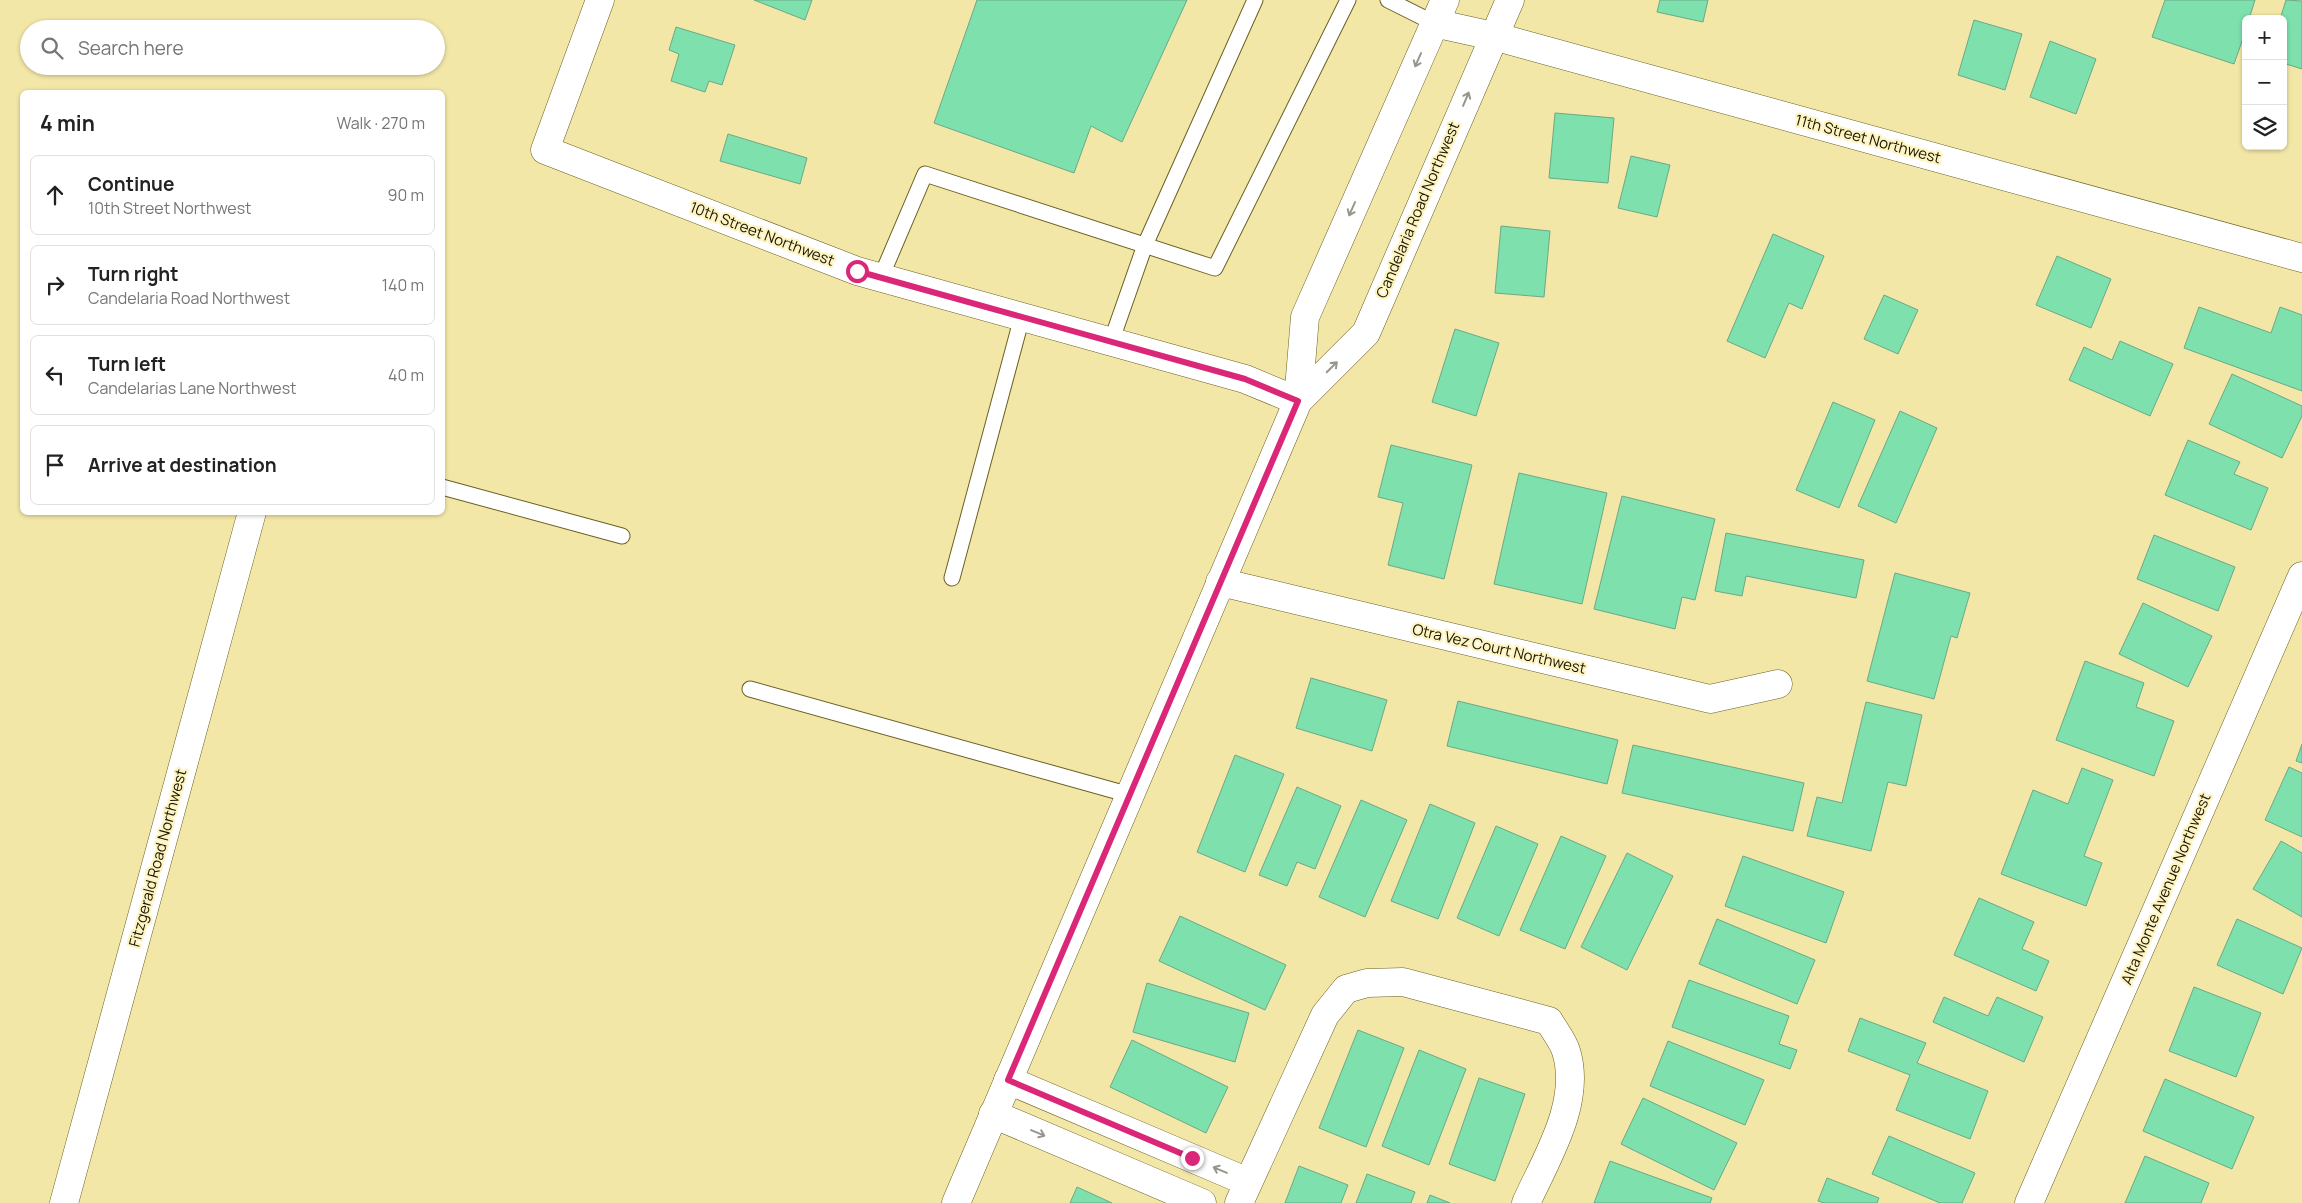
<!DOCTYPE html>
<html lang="en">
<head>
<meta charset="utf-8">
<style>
	:root { --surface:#fff; --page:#f6f6f6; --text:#222; --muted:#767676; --line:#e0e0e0 }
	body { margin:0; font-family:Manrope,sans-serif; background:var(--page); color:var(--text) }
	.controls { position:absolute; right:15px; top:15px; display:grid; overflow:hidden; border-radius:8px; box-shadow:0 1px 4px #0004 }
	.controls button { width:45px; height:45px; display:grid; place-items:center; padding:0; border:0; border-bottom:1px solid var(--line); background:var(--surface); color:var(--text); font:25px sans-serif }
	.stop { position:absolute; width:15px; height:15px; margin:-11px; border:4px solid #db2777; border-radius:50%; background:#fff }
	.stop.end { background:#db2777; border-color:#fff; box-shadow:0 1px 5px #0008 }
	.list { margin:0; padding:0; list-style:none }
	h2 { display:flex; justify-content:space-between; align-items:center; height:65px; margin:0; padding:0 20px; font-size:21px }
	h2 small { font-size:16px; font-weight:400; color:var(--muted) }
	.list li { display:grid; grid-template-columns:32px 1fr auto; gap:15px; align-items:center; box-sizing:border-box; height:80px; margin:0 10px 10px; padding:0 10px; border:1px solid var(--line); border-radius:8px }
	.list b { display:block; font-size:19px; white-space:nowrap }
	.list p { margin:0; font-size:16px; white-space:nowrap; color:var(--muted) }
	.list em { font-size:16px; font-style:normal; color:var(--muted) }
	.icon { flex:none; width:28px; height:28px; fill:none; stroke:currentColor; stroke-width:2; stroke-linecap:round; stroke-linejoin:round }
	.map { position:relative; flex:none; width:2302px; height:1203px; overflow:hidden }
	.search { position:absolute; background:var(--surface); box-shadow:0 1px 4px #0004; left:20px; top:20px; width:425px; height:55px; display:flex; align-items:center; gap:12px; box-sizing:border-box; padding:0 18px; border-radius:28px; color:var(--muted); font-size:19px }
	.panel { position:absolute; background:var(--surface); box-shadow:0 1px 4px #0004; left:20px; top:90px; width:425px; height:425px; border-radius:8px }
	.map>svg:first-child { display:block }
	.building { fill:#7ee0ad; stroke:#6aa987 }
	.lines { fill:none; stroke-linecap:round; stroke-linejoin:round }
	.lane-casing { stroke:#6b6022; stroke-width:17 }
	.street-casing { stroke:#6b6022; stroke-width:29 }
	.secondary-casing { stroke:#6b6022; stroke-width:29 }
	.lane { stroke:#fff; stroke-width:15 }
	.street { stroke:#fff; stroke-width:28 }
	.secondary { stroke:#fff; stroke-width:28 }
	.oneway { stroke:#98968c }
	.route { stroke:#db2777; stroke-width:6 }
	.labels { text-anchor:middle; stroke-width:4.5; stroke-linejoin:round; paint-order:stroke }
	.street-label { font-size:15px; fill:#191500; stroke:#fdf4c2 }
</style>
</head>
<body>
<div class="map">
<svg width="2302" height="1203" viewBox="0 0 2302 1203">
	<rect width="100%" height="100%" fill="#f2e7a7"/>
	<!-- building -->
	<path class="building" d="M754 0H812L805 20Z
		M977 0H1187L1122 142 1091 126 1074 173 934 123Z
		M1660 0H1708L1703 22 1657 12Z
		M2165 0H2255L2249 19H2246V30L2234 64 2152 37Z
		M2286 0 2302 1V69L2283 63V19H2280Z
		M1974 20 2022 34 2005 90 1958 75Z
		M676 27 735 45 722 85 709 81 705 92 671 81 679 54 669 50Z
		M2050 41 2096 59 2076 114 2030 97Z
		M1555 113 1614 118 1608 183 1549 178Z
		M728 134 807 158 800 184 720 161Z
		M1631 156 1670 165 1657 217 1618 208Z
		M1501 226 1550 231 1544 297 1495 293Z
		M1773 234 1824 256 1802 309 1789 303 1765 358 1727 341Z
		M2057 256 2111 279 2091 328 2036 305Z
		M1884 295 1918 310 1898 354 1864 339Z
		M2199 307 2271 333 2280 307 2302 315V391L2184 348Z
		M1455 329 1499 343 1476 416 1432 402Z
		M2120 341 2173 364 2150 416 2069 380 2084 347 2112 360Z
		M2232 374 2302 406V416L2282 458 2209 424Z
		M1833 402 1875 420 1839 508 1796 490Z
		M1900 411 1937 428 1896 523 1858 506Z
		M2188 440 2240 462 2234 474 2268 488 2251 530 2165 495Z
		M1391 445 1472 465 1444 579 1388 565 1403 503 1378 497Z
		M1519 473 1607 493 1582 604 1494 584Z
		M1622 496 1715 519 1695 600 1682 597 1675 629 1594 609Z
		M1726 533 1864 560 1856 598 1746 576 1742 596 1715 591Z
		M2154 535 2235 567 2218 611 2137 579Z
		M1895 573 1970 593 1957 638 1951 636 1934 699 1867 681Z
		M2143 603 2212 636 2188 687 2119 654Z
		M2085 661 2144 683 2136 707 2174 721 2154 776 2056 740Z
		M1311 678 1387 700 1372 751 1296 728Z
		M1458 701 1618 740 1607 784 1447 746Z
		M1866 702 1922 715 1906 786 1888 782 1871 851 1807 836 1817 797 1842 803Z
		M2302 744V763L2296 761Z
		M1633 745 1804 783 1793 831 1622 793Z
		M1235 755 1284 774 1245 872 1197 852Z
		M2289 767 2302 773V837L2265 820Z
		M2082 768 2113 780 2084 856 2102 863 2086 906 2001 874 2033 790 2068 804Z
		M1297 787 1341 806 1315 869 1297 862 1287 886 1259 875Z
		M1361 800 1407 820 1365 917 1319 897Z
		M1430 804 1475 823 1438 919 1391 901Z
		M1496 826 1538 844 1499 936 1457 918Z
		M1561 836 1606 856 1565 949 1520 930Z
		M2281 841 2302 853V917L2253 889Z
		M1627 853 1673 876 1627 970 1581 947Z
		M1743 856 1844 892 1826 943 1725 906Z
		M1979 898 2034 922 2022 949 2049 961 2036 991 1954 955Z
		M1180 916 1286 965 1265 1010 1159 961Z
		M1717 919 1815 960 1797 1004 1699 964Z
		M2237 919 2302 948 2283 994 2217 965Z
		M1689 980 1789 1016 1779 1044 1797 1050 1790 1069 1672 1027Z
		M1147 983 1249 1013 1235 1062 1133 1032Z
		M2194 987 2261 1013 2236 1077 2169 1051Z
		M1944 997 1988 1016 1997 997 2043 1017 2024 1062 1933 1022Z
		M1860 1018 1926 1043 1917 1063 1988 1091 1970 1139 1896 1110 1910 1075 1848 1051Z
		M1358 1030 1404 1048 1366 1147 1319 1128Z
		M1132 1040 1228 1087 1206 1133 1110 1087Z
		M1668 1041 1764 1080 1745 1125 1650 1086Z
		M1419 1050 1466 1069 1429 1165 1382 1146Z
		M1479 1078 1525 1094 1495 1181 1449 1164Z
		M2165 1079 2254 1117 2232 1169 2143 1131Z
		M1643 1098 1737 1143 1714 1190 1621 1144Z
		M1889 1136 1975 1173 1962 1203H1940L1872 1174Z
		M2145 1156 2209 1183 2201 1203H2125Z
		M1610 1161 1712 1198 1710 1203H1594Z
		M1299 1166 1348 1185 1341 1203H1285Z
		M1367 1174 1415 1192 1411 1203H1356Z
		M1827 1178 1879 1198 1877 1203H1824L1818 1201Z
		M1077 1187 1112 1203H1070Z
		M1430 1195 1450 1203H1427Z"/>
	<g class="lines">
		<defs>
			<path id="lane" d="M1388 0 1434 23
				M881 277 925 174 1215 268 1348 0
				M1111 342 1145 245 1255 0
				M442 487 622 536
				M952 578 1022 317
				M750 689 1130 795"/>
			<path id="street" d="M600 0 545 150 857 271 1245 379 1298 401
				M1434 23 1493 36 2302 258
				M1220 582 1710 699 1778 684
				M1008 1080 1248 1182
				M993 1114 1202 1203
				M64 1203 252 512
				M1239 1203 1325 1015 1346 989 1367 983 1403 982 1549 1021C1554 1030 1563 1041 1566 1051 1582 1102 1547 1157 1526 1203
				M2029 1203 2302 576"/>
			<path id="secondary" d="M1298 401 1366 333 1510 0
				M956 1203 1298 401 1305 317 1445 0"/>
		</defs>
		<!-- lane casing -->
		<use href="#lane" class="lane-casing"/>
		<!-- street casing -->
		<use href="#street" class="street-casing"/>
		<!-- secondary casing -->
		<use href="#secondary" class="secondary-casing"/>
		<!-- lane -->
		<use href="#lane" class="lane"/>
		<!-- street -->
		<use href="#street" class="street"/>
		<!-- secondary -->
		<use href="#secondary" class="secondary"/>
	</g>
	<!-- one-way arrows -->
	<defs><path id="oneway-shaft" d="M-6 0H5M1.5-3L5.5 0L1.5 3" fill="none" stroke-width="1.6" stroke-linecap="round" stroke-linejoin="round" transform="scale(1.25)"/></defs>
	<g class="oneway">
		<use href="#oneway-shaft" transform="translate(1418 60) rotate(114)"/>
		<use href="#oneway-shaft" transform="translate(1466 99) rotate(-67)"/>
		<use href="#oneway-shaft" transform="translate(1352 209) rotate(114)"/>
		<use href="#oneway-shaft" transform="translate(1332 367) rotate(-45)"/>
		<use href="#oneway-shaft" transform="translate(1038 1133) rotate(23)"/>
		<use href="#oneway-shaft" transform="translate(1220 1170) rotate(-157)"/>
	</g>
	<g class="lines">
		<!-- route -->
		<path class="route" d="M857 271 1245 379 1298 401 1008 1080 1192 1158"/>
	</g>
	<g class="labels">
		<!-- street labels -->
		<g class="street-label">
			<text transform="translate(1868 139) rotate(15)" y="5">11th Street Northwest</text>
			<text transform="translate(1418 210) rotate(-67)" y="5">Candelaria Road Northwest</text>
			<text transform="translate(762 234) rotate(21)" y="5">10th Street Northwest</text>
			<text transform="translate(1499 649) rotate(13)" y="5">Otra Vez Court Northwest</text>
			<text transform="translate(158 858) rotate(-75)" y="5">Fitzgerald Road Northwest</text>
			<text transform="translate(2166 889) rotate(-67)" y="5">Alta Monte Avenue Northwest</text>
		</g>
	</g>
</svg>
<div class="controls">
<button>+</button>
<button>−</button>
<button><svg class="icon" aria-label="layers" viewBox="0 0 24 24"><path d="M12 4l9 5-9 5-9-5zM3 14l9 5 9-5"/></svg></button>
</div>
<div class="stop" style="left:857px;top:271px"></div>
<div class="stop end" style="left:1192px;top:1158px"></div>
<div class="search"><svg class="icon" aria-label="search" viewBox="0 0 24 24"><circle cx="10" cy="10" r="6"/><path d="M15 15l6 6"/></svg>Search here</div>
<section class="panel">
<h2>4 min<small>Walk · 270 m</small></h2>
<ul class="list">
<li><svg class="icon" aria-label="ahead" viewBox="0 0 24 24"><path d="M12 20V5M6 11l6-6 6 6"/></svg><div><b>Continue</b><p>10th Street Northwest</p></div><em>90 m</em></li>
<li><svg class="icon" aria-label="right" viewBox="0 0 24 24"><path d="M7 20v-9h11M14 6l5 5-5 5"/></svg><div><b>Turn right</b><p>Candelaria Road Northwest</p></div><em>140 m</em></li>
<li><svg class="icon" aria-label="left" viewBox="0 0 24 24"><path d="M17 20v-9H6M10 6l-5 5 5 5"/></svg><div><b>Turn left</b><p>Candelarias Lane Northwest</p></div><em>40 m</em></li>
<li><svg class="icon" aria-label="arrive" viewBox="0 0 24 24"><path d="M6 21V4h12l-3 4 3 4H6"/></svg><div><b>Arrive at destination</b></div></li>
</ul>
</section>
</div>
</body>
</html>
